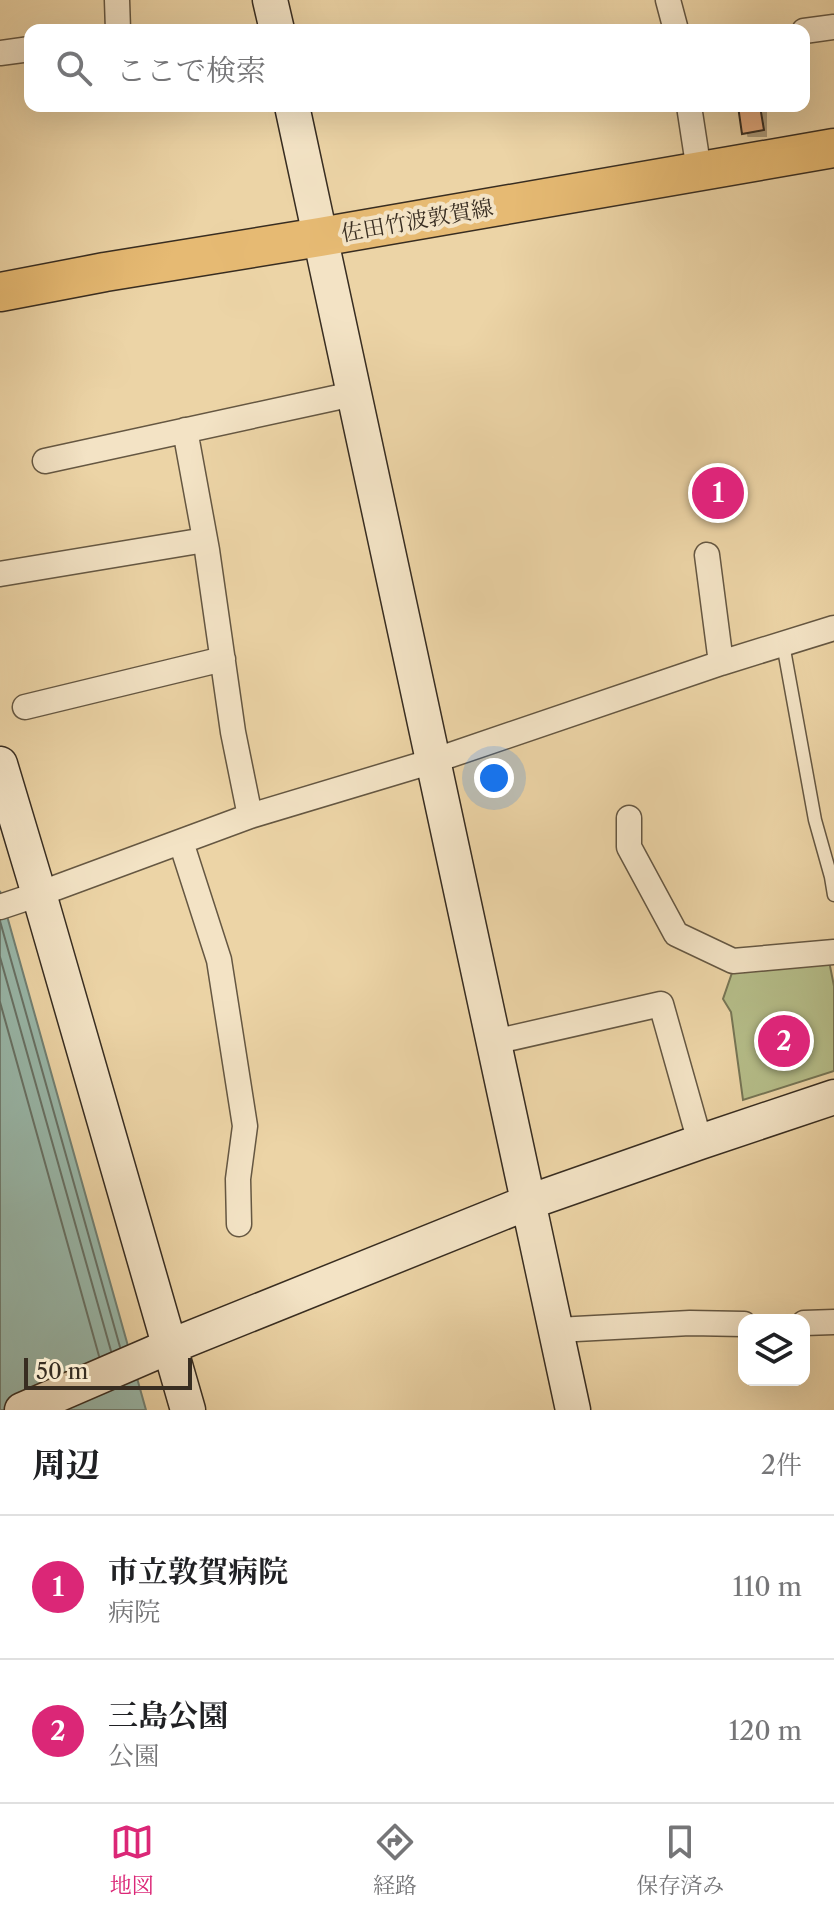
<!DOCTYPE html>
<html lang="ja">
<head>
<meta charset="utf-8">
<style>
	:root { --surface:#fff; --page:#f6f6f6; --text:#202124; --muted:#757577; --line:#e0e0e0; --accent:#db2777 }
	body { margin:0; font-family:"Libre Caslon Text","Noto Serif JP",serif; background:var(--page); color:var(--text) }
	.controls { position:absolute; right:24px; bottom:24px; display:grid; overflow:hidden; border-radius:16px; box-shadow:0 8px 32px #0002 }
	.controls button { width:72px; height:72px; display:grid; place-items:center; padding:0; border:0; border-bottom:2px solid var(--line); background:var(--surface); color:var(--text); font:40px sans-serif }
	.scale { position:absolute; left:24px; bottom:20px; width:168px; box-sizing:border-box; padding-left:8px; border:4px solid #382d21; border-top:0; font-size:22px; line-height:28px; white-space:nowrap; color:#382d21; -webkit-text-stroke:6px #f3e3c5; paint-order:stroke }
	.you { position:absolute; left:494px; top:778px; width:28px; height:28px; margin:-20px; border:6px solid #fff; border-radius:50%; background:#1a73e8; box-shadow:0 0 0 12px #1a73e833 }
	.badge { display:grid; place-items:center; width:52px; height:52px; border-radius:50%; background:var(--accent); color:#fff; font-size:26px; font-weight:700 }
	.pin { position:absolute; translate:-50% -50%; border:4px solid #fff; box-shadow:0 2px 8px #0006 }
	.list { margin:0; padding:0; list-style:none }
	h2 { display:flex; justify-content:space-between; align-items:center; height:104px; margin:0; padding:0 32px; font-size:34px }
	h2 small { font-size:26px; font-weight:400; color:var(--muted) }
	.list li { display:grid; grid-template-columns:52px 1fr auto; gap:24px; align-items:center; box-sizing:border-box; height:144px; padding:0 32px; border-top:2px solid var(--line) }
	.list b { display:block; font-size:30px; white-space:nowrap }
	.list p { margin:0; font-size:26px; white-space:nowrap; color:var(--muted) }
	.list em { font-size:26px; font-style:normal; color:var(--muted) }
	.icon { flex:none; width:44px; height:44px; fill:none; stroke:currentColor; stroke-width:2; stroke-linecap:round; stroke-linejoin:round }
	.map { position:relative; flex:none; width:834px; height:1410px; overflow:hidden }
	.search { position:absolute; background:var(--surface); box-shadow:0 8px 32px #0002; left:24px; right:24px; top:24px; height:88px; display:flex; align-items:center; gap:20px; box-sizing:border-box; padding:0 28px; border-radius:16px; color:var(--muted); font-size:30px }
	.sheet { height:392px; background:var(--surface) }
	nav { display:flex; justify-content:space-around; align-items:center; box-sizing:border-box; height:112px; border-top:2px solid var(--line); background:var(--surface); font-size:22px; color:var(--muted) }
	nav a { display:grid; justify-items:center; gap:4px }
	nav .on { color:var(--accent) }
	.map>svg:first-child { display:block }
	.green { fill:#b5bd89; stroke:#767555; stroke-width:2 }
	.water { fill:#99b8aa; stroke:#728073; stroke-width:2 }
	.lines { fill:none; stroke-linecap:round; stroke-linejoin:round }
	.shore { stroke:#687266; stroke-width:2 }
	.building { fill:#e6ab7d; stroke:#382d21; stroke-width:2; filter:url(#shadow) }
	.lane-casing { stroke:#655742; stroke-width:15 }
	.street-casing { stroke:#655742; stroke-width:27 }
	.secondary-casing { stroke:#382d21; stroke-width:37 }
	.primary-casing { stroke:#382d21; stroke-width:41 }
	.lane { stroke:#f3e3c5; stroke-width:12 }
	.street { stroke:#f3e3c5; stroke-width:24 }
	.secondary { stroke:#f3e3c5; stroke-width:34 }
	.primary { stroke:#e6ba73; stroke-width:38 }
	.labels { text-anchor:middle; stroke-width:8; stroke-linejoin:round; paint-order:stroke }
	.street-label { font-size:22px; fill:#382d21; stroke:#f3e3c5 }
</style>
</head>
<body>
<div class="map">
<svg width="834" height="1410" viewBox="0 0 834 1410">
	<defs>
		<filter id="shadow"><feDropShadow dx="7" dy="7" stdDeviation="0" flood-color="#0004"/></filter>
	</defs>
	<rect width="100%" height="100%" fill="#ecd4a6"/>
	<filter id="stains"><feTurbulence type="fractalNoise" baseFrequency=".0025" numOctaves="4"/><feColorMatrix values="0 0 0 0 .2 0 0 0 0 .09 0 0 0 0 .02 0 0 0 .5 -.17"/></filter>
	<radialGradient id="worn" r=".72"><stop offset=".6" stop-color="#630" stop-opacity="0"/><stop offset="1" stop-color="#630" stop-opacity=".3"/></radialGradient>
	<!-- green -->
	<path class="green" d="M829 961 834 986V1071L743 1100 731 1012 723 999 733 970 761 971Z"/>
	<!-- water -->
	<path class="water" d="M0 891 146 1410H0Z"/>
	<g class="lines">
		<!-- shore -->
		<path class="shore" d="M0 921 120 1347
			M0 957 111 1351
			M0 1002 99 1356"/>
	</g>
	<!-- building -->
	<path class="building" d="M738 106H760L764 130 742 134Z"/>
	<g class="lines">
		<defs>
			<path id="lane" d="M783 644 815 820 831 877 834 895"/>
			<path id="street" d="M117 0 118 30
				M668 0 676 30
				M804 31 834 27
				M0 53 30 49
				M689 106 699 171
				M185 430 207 550 233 732 250 816
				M45 461 353 394
				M707 555 721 663
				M0 574 205 540
				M25 707 223 659
				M629 818V847L676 934 733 961 834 952
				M181 842 219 960 245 1126 238 1179 239 1224
				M0 907 39 894 250 816 433 761 721 663 834 628
				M494 1042 661 1004 700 1142
				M804 1323 834 1322
				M557 1330 690 1323 744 1324"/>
			<path id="secondary" d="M270 0 277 30
				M292 106 573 1410
				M0 764 39 894 188 1410
				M22 1410 154 1353 529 1202 700 1142 834 1097"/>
			<path id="primary" d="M0 292 105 272 320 237 834 148"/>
		</defs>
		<!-- lane casing -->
		<use href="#lane" class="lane-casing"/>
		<!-- street casing -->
		<use href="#street" class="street-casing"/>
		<!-- secondary casing -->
		<use href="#secondary" class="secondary-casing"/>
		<!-- primary casing -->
		<use href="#primary" class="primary-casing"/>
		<!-- lane -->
		<use href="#lane" class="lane"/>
		<!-- street -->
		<use href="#street" class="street"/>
		<!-- secondary -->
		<use href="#secondary" class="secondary"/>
		<!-- primary -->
		<use href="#primary" class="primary"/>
	</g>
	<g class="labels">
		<!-- street labels -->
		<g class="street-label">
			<text transform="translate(417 220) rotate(-10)" y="8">佐田竹波敦賀線</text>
		</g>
	</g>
	<rect width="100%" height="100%" filter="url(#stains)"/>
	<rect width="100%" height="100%" fill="url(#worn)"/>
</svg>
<div class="controls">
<button><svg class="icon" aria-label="layers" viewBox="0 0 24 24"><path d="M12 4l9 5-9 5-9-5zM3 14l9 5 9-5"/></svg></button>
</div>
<div class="scale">50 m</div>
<div class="you"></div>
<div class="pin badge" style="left:718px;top:493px">1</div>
<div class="pin badge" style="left:784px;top:1041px">2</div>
<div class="search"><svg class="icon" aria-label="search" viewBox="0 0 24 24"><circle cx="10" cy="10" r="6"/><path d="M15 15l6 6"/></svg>ここで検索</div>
</div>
<section class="sheet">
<h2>周辺<small>2件</small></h2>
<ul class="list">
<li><span class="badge">1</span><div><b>市立敦賀病院</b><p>病院</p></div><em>110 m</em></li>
<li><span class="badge">2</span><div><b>三島公園</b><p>公園</p></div><em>120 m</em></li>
</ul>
</section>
<nav>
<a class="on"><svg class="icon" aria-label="map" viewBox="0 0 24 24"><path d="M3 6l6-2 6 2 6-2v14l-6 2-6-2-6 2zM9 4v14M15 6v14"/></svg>地図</a>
<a><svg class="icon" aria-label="directions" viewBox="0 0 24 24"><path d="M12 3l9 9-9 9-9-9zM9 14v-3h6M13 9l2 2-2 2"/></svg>経路</a>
<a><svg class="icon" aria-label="saved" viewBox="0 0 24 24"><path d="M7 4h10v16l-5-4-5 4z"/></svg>保存済み</a>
</nav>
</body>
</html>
